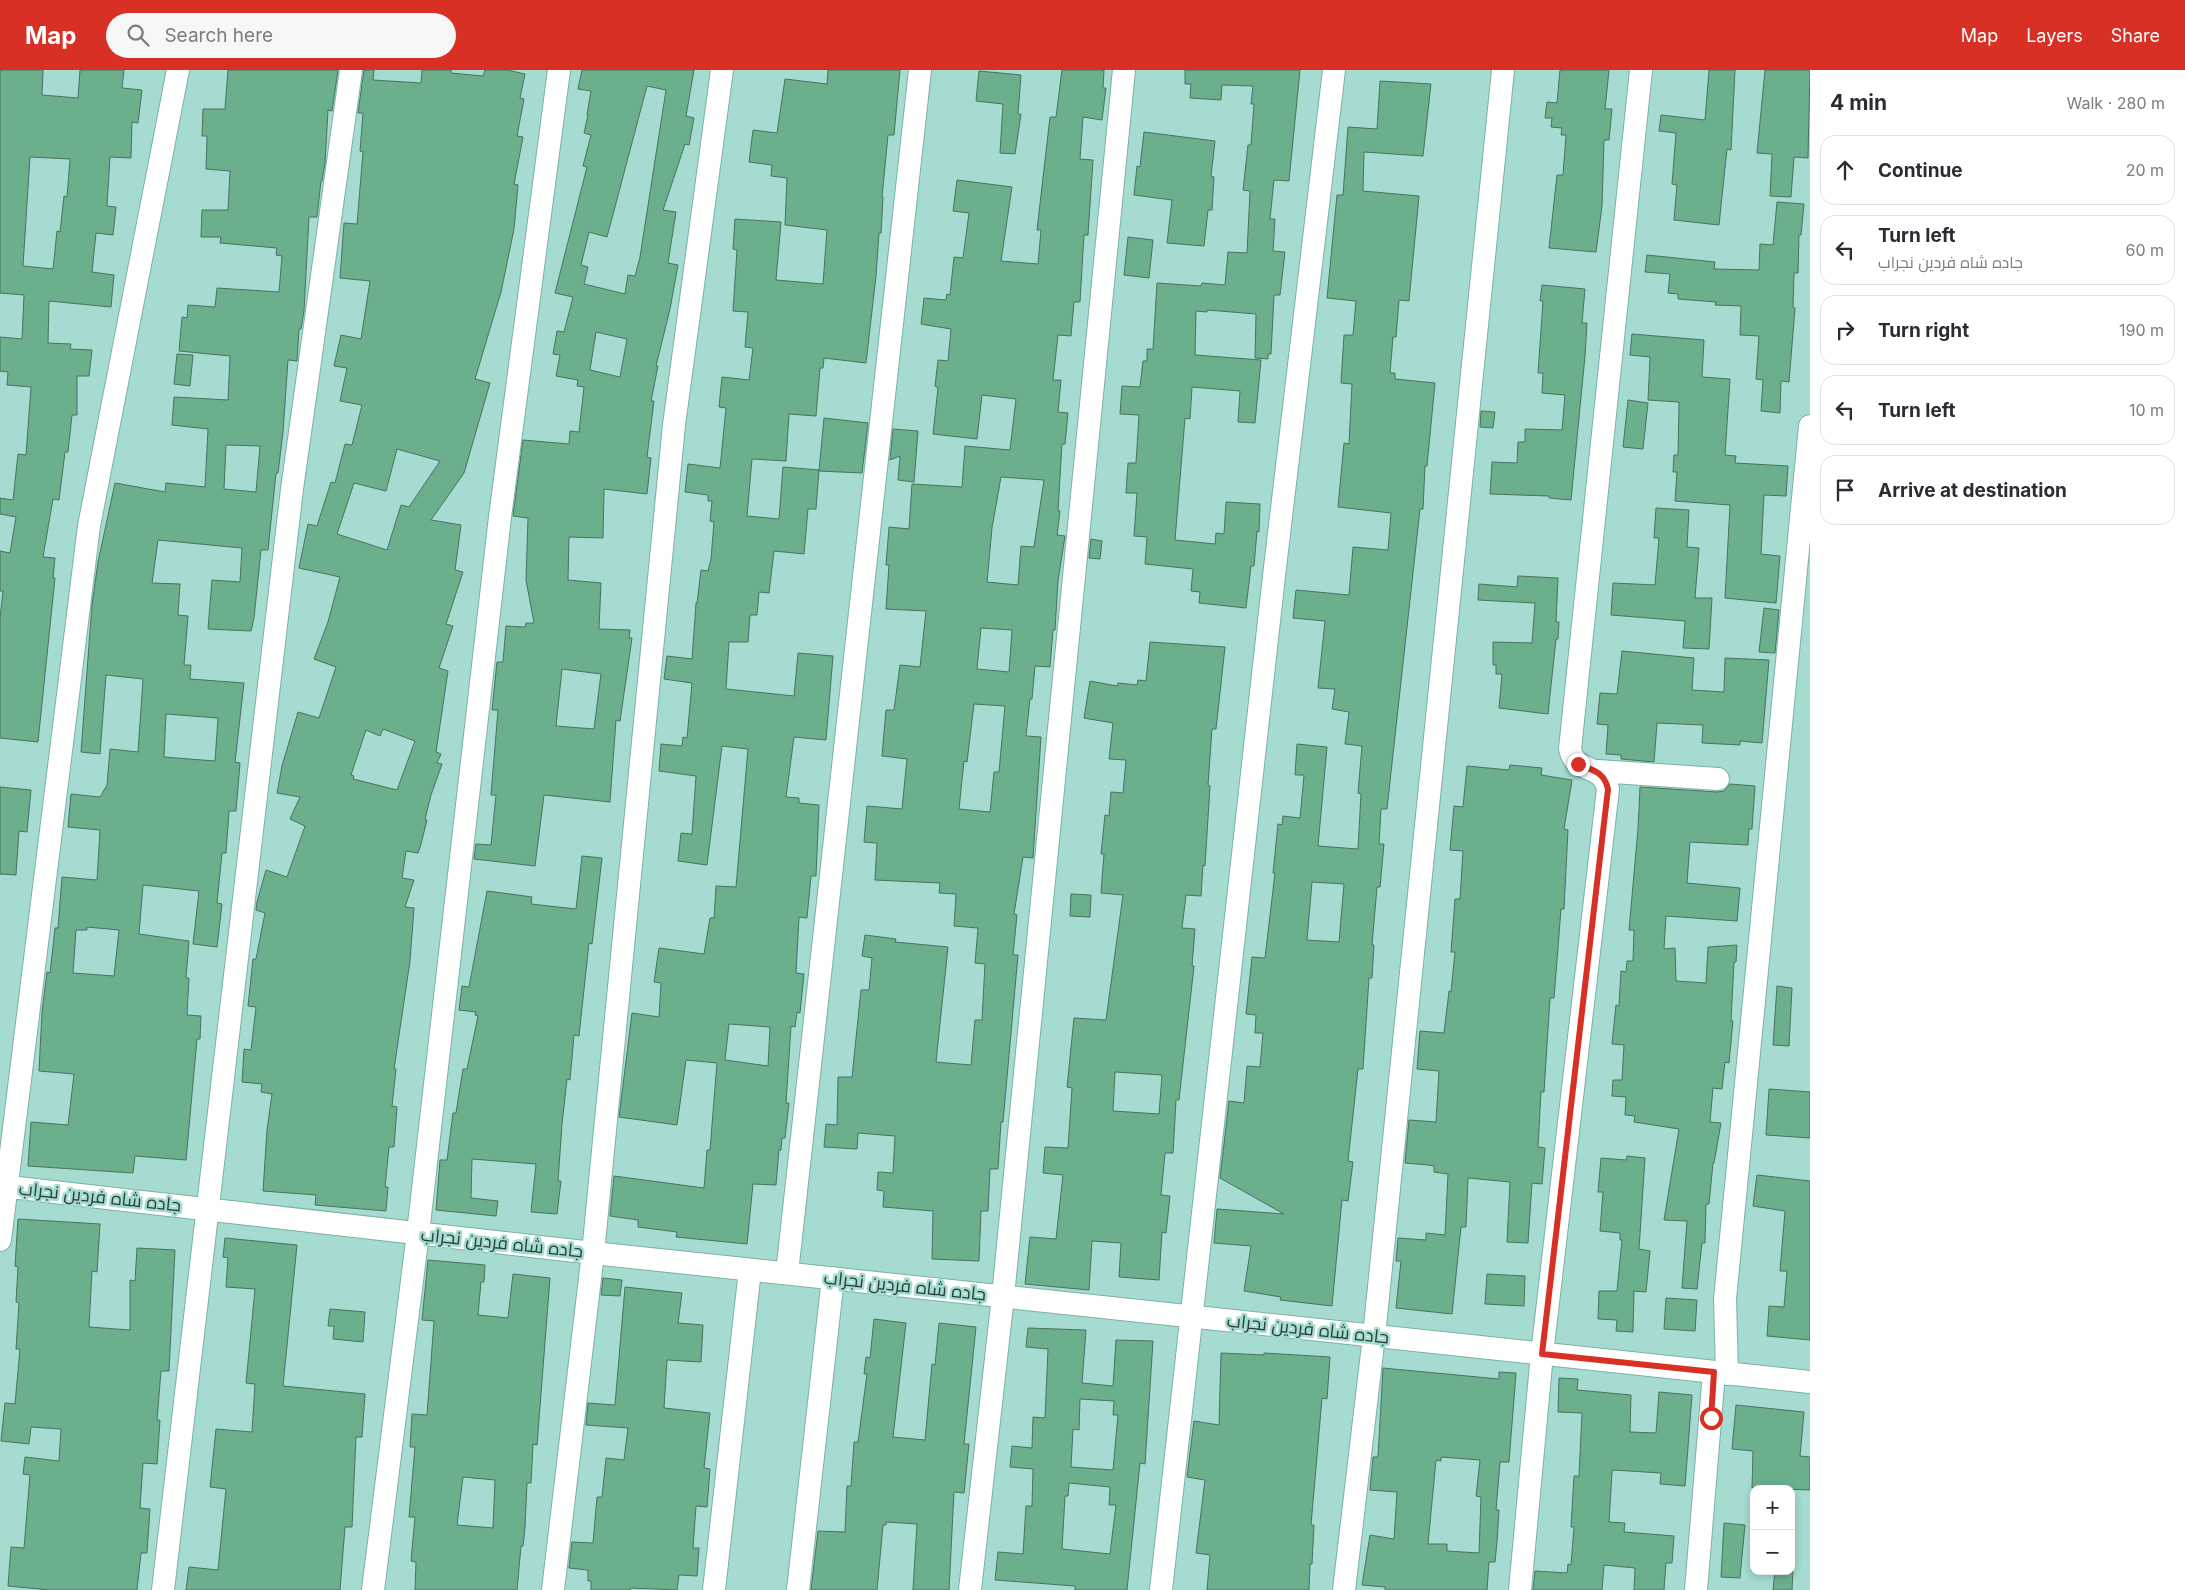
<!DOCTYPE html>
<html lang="en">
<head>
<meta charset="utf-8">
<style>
	:root { --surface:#fff; --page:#f7f7f7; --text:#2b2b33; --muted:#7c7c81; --line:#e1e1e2; --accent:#d93025 }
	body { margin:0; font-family:Inter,Cairo,sans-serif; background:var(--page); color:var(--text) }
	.controls { position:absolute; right:15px; bottom:15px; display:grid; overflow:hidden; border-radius:10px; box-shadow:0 2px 8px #0003 }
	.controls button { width:45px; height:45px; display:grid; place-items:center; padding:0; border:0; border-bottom:1px solid var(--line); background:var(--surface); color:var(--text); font:25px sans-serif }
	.stop { position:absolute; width:15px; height:15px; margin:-11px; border:4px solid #d93025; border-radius:50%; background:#fff }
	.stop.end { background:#d93025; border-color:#fff; box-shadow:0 1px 5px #0008 }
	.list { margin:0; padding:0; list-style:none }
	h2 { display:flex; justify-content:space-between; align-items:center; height:65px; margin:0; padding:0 20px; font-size:21px }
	h2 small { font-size:16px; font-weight:400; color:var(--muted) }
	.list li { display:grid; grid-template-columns:32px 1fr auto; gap:15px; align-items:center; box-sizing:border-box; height:70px; margin:0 10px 10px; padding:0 10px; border:1px solid var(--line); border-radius:15px }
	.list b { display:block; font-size:19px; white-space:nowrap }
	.list p { margin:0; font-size:16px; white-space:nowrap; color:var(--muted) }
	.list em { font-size:16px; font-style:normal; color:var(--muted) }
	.icon { flex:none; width:28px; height:28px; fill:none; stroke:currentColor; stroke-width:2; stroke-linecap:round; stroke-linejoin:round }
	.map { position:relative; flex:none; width:1810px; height:1520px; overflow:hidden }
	header { display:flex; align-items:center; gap:30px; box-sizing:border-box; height:70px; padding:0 25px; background:var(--accent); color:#fff }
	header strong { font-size:24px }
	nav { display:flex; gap:28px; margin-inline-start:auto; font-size:18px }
	.search { width:350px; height:45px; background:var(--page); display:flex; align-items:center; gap:12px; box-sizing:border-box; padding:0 18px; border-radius:28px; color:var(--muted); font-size:19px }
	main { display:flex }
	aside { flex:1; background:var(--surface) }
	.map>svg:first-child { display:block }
	.building { fill:#6baf8d; stroke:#49725e; fill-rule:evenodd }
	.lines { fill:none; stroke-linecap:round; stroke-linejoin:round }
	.street-casing { stroke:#7cb1a7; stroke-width:24 }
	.street { stroke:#fff; stroke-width:22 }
	.route { stroke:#d93025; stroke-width:6 }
	.labels { text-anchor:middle; stroke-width:5; stroke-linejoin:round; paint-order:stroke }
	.street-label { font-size:18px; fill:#283e3a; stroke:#a5dbd1 }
</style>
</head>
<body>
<header>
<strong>Map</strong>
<div class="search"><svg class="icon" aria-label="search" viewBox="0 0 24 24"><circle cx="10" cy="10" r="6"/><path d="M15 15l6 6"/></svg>Search here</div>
<nav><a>Map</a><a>Layers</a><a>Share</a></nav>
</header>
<main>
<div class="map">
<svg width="1810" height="1520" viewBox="0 0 1810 1520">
	<rect width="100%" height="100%" fill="#a5dbd1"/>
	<!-- building -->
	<path class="building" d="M0 0H43L42 25 78 28 80 0H124L122 18 142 20 138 53 132 52 131 88 110 87 107 136 116 137 113 165 96 163 92 202 114 205 111 237 49 231 48 273 71 274 70 279 92 280 89 306H77V345H72L68 382H65L59 430 53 429 43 487 55 488 53 508H55L38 672 0 668V548L3 521H0V481L10 483 16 447 0 444V428L13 430 18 384 26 385 31 317 7 315 8 302 0 301V267L22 269 24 225 0 223ZM30 87 70 89 67 127 64 126 60 162 57 161 53 199 23 196Z
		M228 0H338L332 41 328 40 325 93 322 111H321L317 147H309L304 241 301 259H299L297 291 288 290 283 362 278 403H276L268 480H261L254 548 251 561 208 559 212 510 240 512 242 478 158 470 152 513 180 514 178 545 188 546 184 595H191L190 609 244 613 235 692 240 693 236 741H229L226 783H222L217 833 222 834 217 877 193 874 199 821 143 815 139 864 189 871 186 908H189L187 945 201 946 200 969H197L186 1090 135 1086 133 1103 28 1096 31 1052 68 1055 74 1004 39 1001 42 942 47 902 50 903 55 858H58L62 807 97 810 100 760 68 757 71 724 100 727 107 715 110 679 138 682 143 609 106 605 100 684 81 682 92 535 98 492 115 413 165 422 166 413 205 417 208 359 172 355 174 327 228 330 230 286 179 281 182 247 187 248 188 235 215 237 217 218 279 222 282 186 276 185 277 178 220 173 221 167H201L202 140H228L230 101 206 99 207 66H202L203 39H225ZM226 375 260 376 256 422 224 419ZM166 644 218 648 215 691 164 687ZM87 857 119 860 114 906 73 903 76 860H87Z
		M364 0H374L373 10 421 13 422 0H451V3L483 6 485 0H507L525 4 520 28 524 29 517 66 523 67 514 114 518 115 514 159 501 222 475 309 490 313 464 403 431 450 461 455 455 500 463 502 446 554 453 556 439 598 448 601 436 682 441 684 437 693 442 694 431 725 425 749 427 750 421 774 418 783 406 781 402 808 414 810 405 837 414 838 410 891 394 999H396L392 1036 397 1037 394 1077H389L385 1117H388L386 1141 315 1135 316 1125 263 1121 267 1060 272 1024 261 1022 262 1014 242 1012 244 979 251 980 256 937 248 936 253 889H256L265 843 256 840 257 832 266 800 287 807 305 756 290 749 300 727 277 723 282 696 298 642 319 648 336 597 314 589 328 552 340 507 299 498 308 454 317 456 331 412 335 413 345 374 352 375 362 335 340 331 347 298 334 296 341 265 361 269 370 211 340 208 344 153 357 154 363 82 360 81 363 43H358ZM397 379 440 391 409 437 401 435 387 480 337 464 354 413 386 421ZM383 659 415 671 397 720 353 709 354 706 351 705 366 660 380 666Z
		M582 0H694L686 46 694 48 689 75 685 74 663 140 676 142 668 193 678 195 670 239 656 296H658L651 331H654L647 387 651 388 647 424 604 419 603 468 569 467 568 510 601 513 599 559 630 560 629 568H632L620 651 616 650 610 732 544 725 535 796 474 789 476 774 491 775 496 725H491L498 640H492L497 592H503L506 556 525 557 526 553H534L526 510 528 448 513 446 523 370 569 374 570 361 579 362 584 317 577 316 578 310 556 306 560 285 553 284 557 261 564 262 573 227 555 223 587 97 583 96 591 65 584 63 588 45H587L591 21 578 19ZM647 16 666 20 640 187 635 206 628 205 625 224 584 214 588 197 581 195 589 162 607 167ZM596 262 627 269 620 307 590 300ZM562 599 601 604 594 659 556 656Z
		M828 0H900L894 65H888L882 127H883L881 163H879L876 206 866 293 824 288 823 298H820L816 346 789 344 786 391 752 389 747 446 779 449 783 397 819 400 816 439H808L804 484 774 481 769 523 759 522 757 545H750L748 572H729L726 619 794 626 798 583 833 586 826 670 794 667 786 727 799 728V733L819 735 816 806H811L807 848 799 847 796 903 804 904 800 943 797 942 795 957 791 956 786 1033H789L785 1068H782L781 1080H779L776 1115 753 1114 747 1174 676 1167 677 1162 638 1157V1150L610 1146 614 1106 704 1118 707 1080H710L717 993 686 990 677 1055 619 1047 632 943 659 947 661 913 654 912 659 878 704 884 710 848H714L716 816 736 817 748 679 722 676 707 795 678 791 681 763 692 764 696 706 659 701 661 674 682 676 683 667 687 668 692 613 664 609 667 586 692 589 696 533H697L701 500 708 501 711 489 714 452 710 451 712 431H708V425L685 422 688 394 720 398 726 338 719 337 722 307 749 310 753 278 745 277 748 242 733 241 737 180 733 179 735 149 781 152 776 210 823 214 827 160 785 155 787 108 771 106 772 95 749 92 753 60 777 63 785 9 827 14ZM729 954 770 957 768 996 725 990Z
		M1062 0H1104L1103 18H1106L1102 50 1083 47 1080 89 1093 90 1088 165H1084L1080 232H1074L1071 266 1058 265 1053 310H1061L1058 342 1068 343 1065 374H1062L1058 441H1060L1057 465 1065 466 1058 511 1055 560H1053L1050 597 1035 596 1032 629H1030L1026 666 1041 667 1033 788 1023 787 1014 844 1017 845 1013 885H1018L1003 1052H1001L998 1099H990L988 1141H981L979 1191 932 1189 933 1141 883 1137 884 1121 877 1120 878 1102 893 1103 895 1066 858 1063 857 1079 824 1077 826 1054 837 1055 838 1007H852L861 920H869L872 888 862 886 865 865 896 869 895 872 948 877 936 992 971 995 975 950H982L985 894 975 893 978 858 954 856 956 824 939 823 940 813 875 810 877 773 864 772 867 736 902 739 907 689 882 686 886 640H894L900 595 920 597 926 541 886 539 889 495H886L889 457 909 459 912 414 962 417 965 376 1010 380 1016 329 982 325 977 369 933 364 938 318 935 316 938 290 948 291 951 259 921 254 924 228 946 230 947 224 950 225 954 187 963 188 969 143 953 141 957 110 1012 117 1001 191 1038 194 1041 160H1037L1050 47H1056ZM1001 407 1044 410 1034 477 1021 476 1018 515 987 512 992 458ZM981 558 1012 560 1009 602 977 599ZM974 634 1005 636 999 702H994L990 742 959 739 964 691 967 692Z
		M1185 0H1300L1289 111 1274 110 1270 149H1275L1273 181 1285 182 1280 225H1274L1271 284H1268V289L1255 288 1256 244 1207 240V242L1196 241 1195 285 1261 290 1255 353 1238 352 1240 321 1192 317 1190 349 1185 348 1175 470 1215 474 1216 463 1224 464 1226 432 1260 434 1259 462 1257 461 1254 496H1251L1246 538 1199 533 1200 522 1191 521 1193 499 1145 494 1147 467 1134 466 1137 423H1126L1128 393H1136L1139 345 1120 344 1122 316 1140 317 1143 291H1147V279H1153L1157 213 1201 216 1202 213 1225 215 1228 182 1247 183 1250 121 1243 120 1248 75H1251L1254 34H1251L1253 16 1222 15 1221 30 1190 28 1191 14H1185Z
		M1560 0H1609L1605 39H1612L1609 70H1604L1602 136 1596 182 1549 178 1557 105H1563L1566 65H1561L1562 58 1551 57 1552 48H1545L1547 32 1557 33Z
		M1709 0H1735L1731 80 1727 79 1719 155 1674 150 1677 115 1672 114 1676 63 1659 61 1661 45 1705 50Z
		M1765 0H1810L1808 88 1794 87 1791 127 1770 126 1772 84 1757 83Z
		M979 1 1021 5 1018 44H1021L1015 84 1000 83 1003 34 976 31Z
		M1380 11 1431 14 1423 86 1364 82 1363 121 1419 126 1409 231 1399 230 1396 267H1393L1390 303H1395V309L1435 313 1427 396H1425L1423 439H1420L1387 739H1381L1379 774H1384L1380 817H1377L1372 875H1374L1372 908H1369L1363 999H1358L1348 1091 1353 1092 1348 1131 1342 1130 1332 1236 1280 1230 1281 1227 1244 1221 1251 1176 1214 1173 1217 1139 1284 1144 1220 1108 1229 1031 1244 1033 1247 996 1260 997 1263 963H1255L1256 945 1246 944 1252 887 1265 888 1275 803H1273L1278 754 1282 755 1283 746 1300 748 1304 705H1295L1297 674 1327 677 1318 776 1358 779 1361 724 1358 723 1362 676 1345 674 1349 642 1332 639 1335 619 1318 618 1325 551 1293 548 1296 520 1349 525 1353 477 1388 480 1391 443 1338 437 1344 373 1349 374 1352 314 1341 313 1344 265H1353L1356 231 1327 228 1337 125H1343L1348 57 1377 59ZM1312 812 1344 814 1339 872 1307 870Z
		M1144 62 1215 71 1211 106 1214 107 1212 140H1208L1204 176 1167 173 1172 130 1134 125 1137 96 1140 97Z
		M1777 132 1804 134 1801 165H1799L1798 203H1794L1793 237 1795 238 1789 312 1781 311 1780 343 1761 341 1763 310 1756 309 1759 266 1740 265 1741 236 1715 235 1716 232 1678 229V224L1668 223 1670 204 1645 202 1647 185 1715 192 1714 199 1759 200 1760 174 1773 175Z
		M1128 167 1153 170 1149 208 1124 205Z
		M1542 215 1585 219 1582 253H1587L1585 286 1571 430 1549 428V426L1490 424 1492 392 1517 393 1518 372H1525V359L1562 360 1565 325 1542 323 1543 303H1538L1543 231H1540Z
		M1632 264 1704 270 1702 307 1730 309 1725 385 1736 386 1735 393 1788 396 1786 426 1764 425 1761 484 1780 486 1776 533 1725 528 1730 435 1675 431 1677 402H1673L1674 385H1678L1679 332 1648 330 1650 287 1630 285Z
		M177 284 193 285 190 316 174 314Z
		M1628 330 1648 333 1643 379 1623 377Z
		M1481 341 1495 342 1493 358 1480 357Z
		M824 348 868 353 862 403 819 401Z
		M893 359 918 361 914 412 898 410 900 386 890 390Z
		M1656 438 1689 440 1687 477 1699 478 1695 528H1712L1709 579 1683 578 1685 551 1611 545 1613 513 1655 515 1659 468H1654Z
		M1091 469 1102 471 1100 489 1089 488Z
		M1518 506 1558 508 1556 552H1559L1558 569H1556L1548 644 1499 638 1502 604H1496V595H1493V572L1532 573 1535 533 1478 530 1479 514 1517 517Z
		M1764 538 1779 540 1775 583 1759 582Z
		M1150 572 1225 577 1216 659H1212L1208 715 1210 716 1205 796 1203 795 1201 826 1186 825 1182 858 1195 859 1192 896H1194L1179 1030H1176L1173 1083H1165L1161 1125 1170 1126 1166 1163 1162 1162 1159 1210 1119 1207 1121 1173 1092 1171 1089 1220 1025 1214 1030 1167 1056 1169 1063 1105 1043 1103 1045 1077 1068 1078 1072 1018 1067 1017 1074 948 1106 950 1123 825 1101 823 1104 784H1101L1105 745 1109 746 1111 722 1123 723 1126 690 1109 689 1113 653 1084 648 1090 611 1117 616 1118 613 1137 615 1138 610 1146 611ZM1115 1002 1162 1005 1159 1044 1113 1041Z
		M1622 581 1694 588 1692 620 1724 622 1725 588 1769 590 1762 673 1740 671V675L1702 673 1703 655 1657 653 1654 692 1621 689V685L1606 684 1608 655 1597 654 1600 623 1617 624Z
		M1510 695 1542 698 1541 705 1572 710 1564 759 1568 760 1564 839H1561L1554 928H1550L1544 1022H1541L1538 1077 1545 1078 1542 1114 1532 1113 1528 1173 1507 1172 1510 1112 1468 1108 1466 1157H1461L1452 1244 1396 1238 1401 1191H1396L1398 1168 1426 1170V1163L1445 1165 1448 1104 1434 1102V1096L1429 1095 1405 1093 1409 1050 1436 1052 1439 1001 1417 999 1420 961 1444 963 1449 921 1451 922 1455 882H1451L1455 829H1460L1463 781 1450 780 1454 736 1463 737 1467 696 1509 700Z
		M1730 714 1755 716 1752 759H1749L1748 775 1690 772 1687 813 1740 818 1737 851 1666 846 1664 879 1675 878 1676 911 1706 913 1708 877 1737 875 1736 892H1734L1731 951H1733L1729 993 1725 992 1722 1019 1713 1018 1710 1052 1721 1053 1714 1093H1713L1709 1134H1706L1705 1173H1702L1697 1219 1682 1218 1687 1151 1664 1150 1679 1059 1634 1052 1635 1046 1625 1045 1626 1027 1612 1026 1613 1010H1622L1624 975 1612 974 1616 935 1619 936 1621 901 1626 902 1627 891H1633L1634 860H1629L1638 759 1640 717 1717 722 1724 721Z
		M0 717 31 720 27 762 19 761 16 805 0 804Z
		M582 786 602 788 592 874 589 873 579 966 574 965 570 1010 567 1009 562 1054 558 1111H561L557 1144 531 1142 536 1094 472 1089 471 1128 498 1131 496 1146 436 1140 440 1090H447L453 1043H456L463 999H467L478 946 475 945 476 942 459 940 462 916 469 917 487 821 532 827 531 834 576 839Z
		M1071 824 1091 825 1090 847 1070 846Z
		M1777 916 1792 918 1789 976 1773 975Z
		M1769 1019 1810 1022V1068L1766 1065Z
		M1627 1086 1645 1088 1639 1179 1650 1181 1646 1222 1634 1221 1633 1262 1616 1261 1617 1250 1598 1249 1599 1221H1617L1622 1170H1620V1163L1600 1161 1603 1122H1598L1601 1088 1626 1090Z
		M1757 1105 1810 1111V1270L1767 1266 1769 1236 1784 1237 1787 1201H1780L1785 1141 1753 1136Z
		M18 1149 100 1154 97 1202 92 1201 89 1257 130 1260V1210L135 1211 137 1178 175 1180 169 1301H161L157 1350H160L157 1394 143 1393 140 1438 150 1439 147 1483H141L137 1520H49L8 1516 11 1477 24 1478 30 1405 23 1404 25 1387 59 1391 61 1359 31 1357 29 1374 1 1371 5 1333 15 1334 20 1279H16L19 1233 16 1232 18 1197 15 1196Z
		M225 1168 297 1175 283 1316 365 1324 362 1367H356L352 1457H345L340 1520H186L189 1497 218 1500 226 1419 210 1417 216 1359 252 1362 255 1314 246 1313 255 1219 226 1217 228 1188 223 1187Z
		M428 1190 485 1195 484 1212H481L478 1245 508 1248 513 1204 550 1208 537 1375 533 1374 531 1413H527L525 1458 523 1476H521L517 1520H415L416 1492 411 1491 415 1447H409L415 1377H410L412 1344 427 1345 434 1251 422 1250ZM463 1407 495 1410 493 1458 457 1455Z
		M1487 1204 1525 1206 1524 1236 1485 1234Z
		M603 1208 622 1210 620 1226 601 1225Z
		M625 1217 682 1223 678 1253 703 1255 701 1292 667 1290 664 1338 710 1343 704 1398 710 1399 707 1437 696 1436 693 1478H699L697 1506 679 1505 677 1520 630 1518V1520H591V1511H588V1500L569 1498 572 1472 593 1473 597 1427H602L606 1388 624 1390 628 1358 586 1355 588 1333 615 1335Z
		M1666 1228 1697 1230 1695 1261 1664 1259Z
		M330 1239 365 1242 363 1272 333 1269 334 1256H328Z
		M874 1249 906 1253 893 1367 925 1370 932 1294 935 1295 939 1253 976 1257 964 1374H969L964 1423 954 1422 949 1520H913L917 1454 886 1452V1455H883L877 1520H811L818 1461 845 1462 847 1416H851L854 1372H858L867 1304H864L866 1287 870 1288Z
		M1028 1258 1086 1260 1082 1313 1113 1316 1116 1270 1153 1271 1145 1394 1140 1393 1127 1520H1075V1516L995 1510 998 1482 1023 1484 1026 1436H1032L1033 1399 1010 1397 1012 1376 1032 1378 1033 1347 1045 1348 1048 1279 1026 1277ZM1080 1329 1114 1331 1113 1345H1118L1113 1400 1071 1397 1073 1359 1079 1360ZM1069 1413 1110 1417 1109 1435H1116L1110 1484 1062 1479 1065 1426H1068Z
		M1221 1283 1264 1285V1283L1330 1287 1327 1329 1322 1328 1311 1455H1314L1312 1494H1310L1309 1520H1207L1210 1485 1196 1483 1205 1410 1187 1407 1194 1351 1219 1355Z
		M1383 1298 1499 1309V1302L1516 1303 1509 1392H1500L1496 1440H1499L1497 1472 1495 1492H1489L1487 1520H1385V1517L1362 1515 1370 1465 1394 1469 1397 1422 1370 1420 1373 1387H1378ZM1441 1387 1480 1390 1476 1426 1481 1427 1479 1483 1447 1481V1474H1428L1436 1390 1441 1391Z
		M1559 1308 1578 1309 1577 1320 1631 1325 1630 1362 1656 1363 1659 1322 1692 1325 1685 1416 1660 1414 1661 1403 1613 1400 1612 1402 1609 1452 1625 1453 1624 1462 1674 1466 1672 1493H1666L1664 1520H1634L1635 1498 1604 1495 1602 1520H1533L1535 1501 1567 1503 1568 1494 1571 1495 1574 1457H1571L1574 1406H1579L1582 1343 1558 1342Z
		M1736 1335 1804 1342 1800 1386 1810 1387V1420L1752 1418 1753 1381 1732 1379Z
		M1724 1453 1745 1455 1740 1508 1721 1507Z
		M1775 1501H1793L1792 1520H1773Z"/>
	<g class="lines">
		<defs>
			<path id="street" d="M1598 701 1718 709
				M0 1116 593 1183 1810 1312
				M0 1170 89 456 178 0
				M787 1203 920 0
				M1727 1304 1725 1229 1810 356
				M163 1520 292 419 351 0
				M373 1520 418 1163 500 447 559 0
				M553 1520 593 1183 674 355 722 0
				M714 1520 750 1200
				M798 1520 833 1208
				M970 1520 1003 1226 1124 0
				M1161 1520 1274 506 1334 0
				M1344 1520 1374 1266 1503 0
				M1520 1520 1542 1284 1608 719C1602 692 1575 705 1570 679L1641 0
				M1696 1520 1714 1302"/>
		</defs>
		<!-- street casing -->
		<use href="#street" class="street-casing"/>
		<!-- street -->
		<use href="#street" class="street"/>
	</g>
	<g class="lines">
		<!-- route -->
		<path class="route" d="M1578 694C1593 700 1604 702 1608 719L1542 1284 1714 1302 1711 1348"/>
	</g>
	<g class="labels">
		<!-- street labels -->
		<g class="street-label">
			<text transform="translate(100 1127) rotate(6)" y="6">جاده شاه فردین نجراب</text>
			<text transform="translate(502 1173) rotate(6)" y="6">جاده شاه فردین نجراب</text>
			<text transform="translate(905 1216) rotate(6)" y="6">جاده شاه فردین نجراب</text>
			<text transform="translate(1308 1259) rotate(6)" y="6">جاده شاه فردین نجراب</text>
		</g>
	</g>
</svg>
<div class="controls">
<button>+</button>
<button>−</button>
</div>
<div class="stop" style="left:1711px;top:1348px"></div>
<div class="stop end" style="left:1578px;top:694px"></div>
</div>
<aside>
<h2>4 min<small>Walk · 280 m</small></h2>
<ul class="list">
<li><svg class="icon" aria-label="ahead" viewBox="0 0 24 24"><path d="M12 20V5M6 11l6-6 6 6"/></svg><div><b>Continue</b></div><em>20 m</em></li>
<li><svg class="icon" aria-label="left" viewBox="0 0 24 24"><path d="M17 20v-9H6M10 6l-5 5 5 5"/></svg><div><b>Turn left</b><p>جاده شاه فردین نجراب</p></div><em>60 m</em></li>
<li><svg class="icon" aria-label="right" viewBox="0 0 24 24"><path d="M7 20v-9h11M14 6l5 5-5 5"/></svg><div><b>Turn right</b></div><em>190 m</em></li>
<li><svg class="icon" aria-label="left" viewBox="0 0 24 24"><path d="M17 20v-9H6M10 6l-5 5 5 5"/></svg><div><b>Turn left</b></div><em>10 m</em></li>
<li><svg class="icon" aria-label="arrive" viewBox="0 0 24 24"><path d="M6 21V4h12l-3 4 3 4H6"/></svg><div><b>Arrive at destination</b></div></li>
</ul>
</aside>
</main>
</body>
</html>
